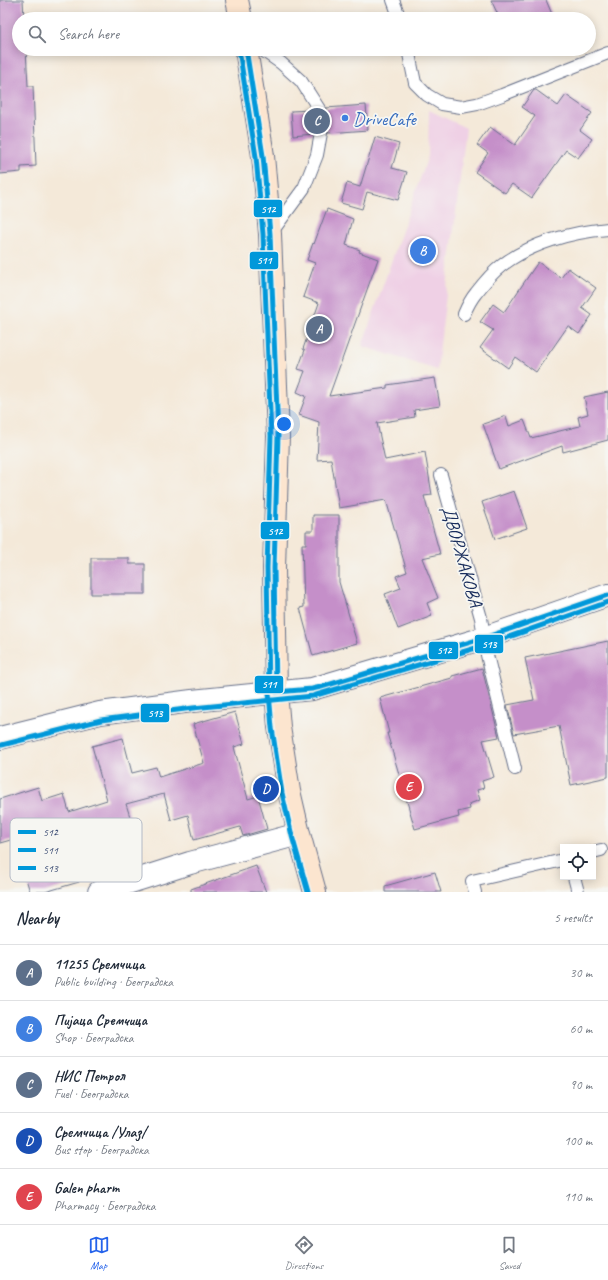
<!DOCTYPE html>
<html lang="en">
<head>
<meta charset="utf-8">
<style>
	:root { --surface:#fff; --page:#f6f6f7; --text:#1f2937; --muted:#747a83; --line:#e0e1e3; --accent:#2563eb }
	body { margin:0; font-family:Caveat,sans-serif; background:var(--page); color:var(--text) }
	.controls { position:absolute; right:12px; bottom:12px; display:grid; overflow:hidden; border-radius:0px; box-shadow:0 2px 10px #0003 }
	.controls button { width:36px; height:36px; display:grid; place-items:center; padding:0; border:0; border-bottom:1px solid var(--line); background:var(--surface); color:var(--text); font:20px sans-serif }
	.you { position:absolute; left:284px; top:424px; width:14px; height:14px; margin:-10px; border:3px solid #fff; border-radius:50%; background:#1a73e8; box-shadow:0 0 0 6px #1a73e833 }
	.badge { display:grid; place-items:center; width:26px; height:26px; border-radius:50%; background:var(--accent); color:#fff; font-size:13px; font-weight:700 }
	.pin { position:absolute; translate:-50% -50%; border:2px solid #fff; box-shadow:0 1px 4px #0006 }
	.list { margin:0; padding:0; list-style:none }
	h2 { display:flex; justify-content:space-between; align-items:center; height:52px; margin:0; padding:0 16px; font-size:17px }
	h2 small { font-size:13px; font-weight:400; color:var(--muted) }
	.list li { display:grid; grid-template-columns:26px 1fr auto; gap:12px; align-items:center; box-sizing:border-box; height:56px; padding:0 16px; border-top:1px solid var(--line) }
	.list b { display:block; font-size:15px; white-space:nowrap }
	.list p { margin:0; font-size:13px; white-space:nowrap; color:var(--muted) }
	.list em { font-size:13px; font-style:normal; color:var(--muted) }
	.icon { flex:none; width:22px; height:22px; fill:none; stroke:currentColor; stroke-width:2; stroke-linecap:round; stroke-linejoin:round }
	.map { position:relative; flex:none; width:608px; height:892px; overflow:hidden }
	.search { position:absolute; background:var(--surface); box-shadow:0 2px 10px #0003; left:12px; right:12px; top:12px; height:44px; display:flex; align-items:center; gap:10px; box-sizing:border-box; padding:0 14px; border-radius:22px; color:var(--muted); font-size:15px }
	.sheet { height:332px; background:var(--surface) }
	nav { display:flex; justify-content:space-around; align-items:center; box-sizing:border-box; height:56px; border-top:1px solid var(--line); background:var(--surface); font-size:11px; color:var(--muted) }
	nav a { display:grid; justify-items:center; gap:2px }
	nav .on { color:var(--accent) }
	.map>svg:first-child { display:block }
	.built { fill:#efd0e5 }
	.building { fill:#c58fc9 }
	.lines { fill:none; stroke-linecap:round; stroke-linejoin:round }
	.lane-casing { stroke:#677089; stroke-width:14 }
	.street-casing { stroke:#677089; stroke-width:24 }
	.secondary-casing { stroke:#677089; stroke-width:24 }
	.lane { stroke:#fff; stroke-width:12 }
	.street { stroke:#fff; stroke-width:22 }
	.secondary { stroke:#fce5cf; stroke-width:22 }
	.bus-1-casing { stroke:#f6f6f2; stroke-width:8 }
	.bus-2-casing { stroke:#f6f6f2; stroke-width:8 }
	.bus-3-casing { stroke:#f6f6f2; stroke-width:8 }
	.bus-1 { stroke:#0098da; stroke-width:5 }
	.bus-2 { stroke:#0098da; stroke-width:5 }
	.bus-3 { stroke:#0098da; stroke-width:5 }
	.shop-dot { fill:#3f7fe0; stroke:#f6f6f2; stroke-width:1.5 }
	.labels { text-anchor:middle; stroke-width:3.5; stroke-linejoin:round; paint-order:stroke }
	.shop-label { font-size:19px; fill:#366cbe; stroke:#f6f6f2; text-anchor:start }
	.street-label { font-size:19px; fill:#1b2f5e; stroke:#f6f6f2 }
	.key { fill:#f6f6f2; stroke:#b4bac6; stroke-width:1 }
	.key-label { font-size:11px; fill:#1b2f5e }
	.line-badge { stroke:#f6f6f2; stroke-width:1.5 }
	.badge-label { font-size:11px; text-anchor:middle; font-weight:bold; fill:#fff }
</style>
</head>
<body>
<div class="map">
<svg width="608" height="892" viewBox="0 0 608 892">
	<rect width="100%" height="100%" fill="#f6f6f2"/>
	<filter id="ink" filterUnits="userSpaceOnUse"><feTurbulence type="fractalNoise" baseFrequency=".025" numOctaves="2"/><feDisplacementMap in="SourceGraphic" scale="8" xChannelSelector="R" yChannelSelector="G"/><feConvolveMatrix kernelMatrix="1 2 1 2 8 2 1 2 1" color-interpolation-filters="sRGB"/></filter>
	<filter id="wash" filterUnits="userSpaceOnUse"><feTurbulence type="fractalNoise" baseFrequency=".012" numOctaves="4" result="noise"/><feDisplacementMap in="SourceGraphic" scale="16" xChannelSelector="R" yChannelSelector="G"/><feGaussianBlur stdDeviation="0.9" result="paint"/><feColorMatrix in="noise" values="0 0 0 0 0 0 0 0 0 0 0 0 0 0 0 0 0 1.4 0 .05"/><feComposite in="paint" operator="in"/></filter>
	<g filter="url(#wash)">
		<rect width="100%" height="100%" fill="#f4e9d9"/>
		<!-- built -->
		<path class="built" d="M429 110 466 128 437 370 362 346 428 156Z"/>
		<g id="blocks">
			<!-- building -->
			<path class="building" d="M0 0H23L24 19H19V49H26L28 86H33L36 166 21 167V172L0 174Z
				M491 0H546L554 19H500Z
				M534 90H536L558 106 566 95 592 113 580 130 592 139 578 158 566 150 532 198 512 184 505 193 475 172 488 153 477 145 490 127 515 145 535 116 522 107Z
				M366 105 368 130 328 133 326 128 322 126 316 128 313 134 293 136 291 111 311 110 315 115 320 116 325 113 326 108Z
				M375 137 399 144 392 168 407 172 398 200 367 192 362 209 341 203 347 183 360 187Z
				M327 209 353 219 346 245 360 250 359 252 378 259 329 396 387 388V385L435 378 440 406 414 410 415 417 377 423 385 460 425 452 432 495 424 496 440 554 422 558 438 598 427 603 432 616 398 629 385 594 401 588 396 576 407 572 386 500 339 508 331 459 317 460 319 422 299 415 306 396 297 392 305 371 298 369 305 350 303 349 319 303 303 297 315 263 307 260 313 243 314 244Z
				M538 262 561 278 568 268 596 288 582 308 592 315 579 334 568 326 536 372 515 357 508 368 480 348 493 330 480 322 493 304 504 312Z
				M608 392V440L563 452 562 446 499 469 483 424 506 416 509 426 524 420 531 438 580 426 578 417 588 414 584 397Z
				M514 491 527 528 495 539 482 502Z
				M313 515H339V582L357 643 313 656 300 608 304 607 302 544H306V531H313Z
				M91 558H129V564H145V594H91Z
				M608 641V777L571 785 559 726 514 734 507 705 534 700 525 658Z
				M482 668 499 737 483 740 494 777 482 781 484 788 477 790 480 800 469 804 470 809 458 812 459 817 415 829 387 733H389L380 698 452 678V676Z
				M235 712 244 744 234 747 248 799 258 796 267 829 243 836 240 827 194 840 188 815 171 820 164 794 126 804 135 833 70 854 79 882 45 892H30L14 839 0 843V799L38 787 42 801 64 794 69 812 107 800 92 746 123 738 132 773 156 767 159 777 204 763 193 724Z
				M256 866 266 892H191V889Z
				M435 872 441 892H385V886Z"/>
		</g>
	</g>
	<g filter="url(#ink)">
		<use href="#blocks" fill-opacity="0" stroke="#677089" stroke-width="1"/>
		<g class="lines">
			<defs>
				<path id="lane" d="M393 0 400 19
					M261 49 281 63 301 81 319 109
					M408 49 415 83 427 95 442 104 461 107 477 104 502 95 608 53
					M271 233 304 188 317 155 321 133
					M464 314C467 307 471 299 476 293 483 284 492 273 501 266 531 243 571 232 608 229
					M441 475 481 618 487 655 515 769
					M593 852 601 850
					M574 877 578 892
					M475 892 472 881 563 860"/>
				<path id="street" d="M0 738 100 713 192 701 312 689 484 638 608 595
					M99 892 190 863 299 834"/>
				<path id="secondary" d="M237 0 241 19
					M246 49 263 156 270 234 278 436 274 568 276 692 279 727 289 791 299 834 315 892"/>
			</defs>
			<!-- lane casing -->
			<use href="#lane" class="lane-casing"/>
			<!-- street casing -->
			<use href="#street" class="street-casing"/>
			<!-- secondary casing -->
			<use href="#secondary" class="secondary-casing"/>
			<!-- lane -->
			<use href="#lane" class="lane"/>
			<!-- street -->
			<use href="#street" class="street"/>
			<!-- secondary -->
			<use href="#secondary" class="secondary"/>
			<defs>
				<path id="bus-1" d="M246 49 263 156 270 234 278 436 274 568 276 692
					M276 692 312 689 321 687 484 638 608 595"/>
				<path id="bus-2" d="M239 50 256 157 263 234 271 436 267 568 269 693 272 728 282 793 292 836 308 892"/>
				<path id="bus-3" d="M2 745 101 720 193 708 313 696 486 645 608 602"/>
			</defs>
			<!-- bus-1 casing -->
			<use href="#bus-1" class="bus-1-casing"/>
			<!-- bus-2 casing -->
			<use href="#bus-2" class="bus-2-casing"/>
			<!-- bus-3 casing -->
			<use href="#bus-3" class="bus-3-casing"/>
			<!-- bus-1 -->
			<use href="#bus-1" class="bus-1"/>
			<!-- bus-2 -->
			<use href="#bus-2" class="bus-2"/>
			<!-- bus-3 -->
			<use href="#bus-3" class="bus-3"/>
		</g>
	</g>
	<!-- markers -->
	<circle class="shop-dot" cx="345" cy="118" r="4"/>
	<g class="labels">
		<!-- shop labels -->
		<g class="shop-label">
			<text x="353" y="125">DriveCafe</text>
		</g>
		<!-- street labels -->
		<g class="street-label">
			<text transform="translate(463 556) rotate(74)" y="7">ДВОРЖАКОВА</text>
		</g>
	</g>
	<!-- legend -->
	<rect x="10" y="818" width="132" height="64" rx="6" class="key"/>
	<rect x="18" y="830" width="18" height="4" fill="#0098da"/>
	<rect x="18" y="848" width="18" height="4" fill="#0098da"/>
	<rect x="18" y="866" width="18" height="4" fill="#0098da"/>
	<g class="key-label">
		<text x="43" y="836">512</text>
		<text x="43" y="854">511</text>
		<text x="43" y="872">513</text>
	</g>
	<g class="line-badge">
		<rect x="253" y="199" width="30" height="19" rx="4" fill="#0098da"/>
		<rect x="249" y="251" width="30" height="19" rx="4" fill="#0098da"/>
		<rect x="260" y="521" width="30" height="19" rx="4" fill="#0098da"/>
		<rect x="474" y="634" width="30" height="20" rx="4" fill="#0098da"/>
		<rect x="428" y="641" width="31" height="19" rx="4" fill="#0098da"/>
		<rect x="254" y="675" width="30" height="19" rx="4" fill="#0098da"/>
		<rect x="140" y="703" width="30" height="20" rx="4" fill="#0098da"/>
	</g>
	<g class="badge-label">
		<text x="268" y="213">512</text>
		<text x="264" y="264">511</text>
		<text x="275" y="535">512</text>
		<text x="489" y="648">513</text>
		<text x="444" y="654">512</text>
		<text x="269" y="688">511</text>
		<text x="155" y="717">513</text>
	</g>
</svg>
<div class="controls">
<button><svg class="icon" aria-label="locate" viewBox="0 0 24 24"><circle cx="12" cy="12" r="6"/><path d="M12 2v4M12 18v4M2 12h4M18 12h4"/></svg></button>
</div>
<div class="you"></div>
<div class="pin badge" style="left:319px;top:329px;background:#5c6f8a">A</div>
<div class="pin badge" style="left:423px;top:251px;background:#3f7fe0">B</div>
<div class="pin badge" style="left:317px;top:121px;background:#5c6f8a">C</div>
<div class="pin badge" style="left:266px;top:789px;background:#1a4fb4">D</div>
<div class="pin badge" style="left:409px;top:787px;background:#e0444e">E</div>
<div class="search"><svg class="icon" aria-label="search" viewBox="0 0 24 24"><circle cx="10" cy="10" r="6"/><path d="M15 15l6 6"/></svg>Search here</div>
</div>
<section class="sheet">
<h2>Nearby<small>5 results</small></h2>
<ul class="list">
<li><span class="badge" style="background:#5c6f8a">A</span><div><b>11255 Сремчица</b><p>Public building · Београдска</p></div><em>30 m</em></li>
<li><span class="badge" style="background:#3f7fe0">B</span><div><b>Пијаца Сремчица</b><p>Shop · Београдска</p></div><em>60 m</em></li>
<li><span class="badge" style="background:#5c6f8a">C</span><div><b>НИС Петрол</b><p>Fuel · Београдска</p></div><em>90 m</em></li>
<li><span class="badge" style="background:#1a4fb4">D</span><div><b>Сремчица /Улаз/</b><p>Bus stop · Београдска</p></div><em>100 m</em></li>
<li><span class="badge" style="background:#e0444e">E</span><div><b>Galen pharm</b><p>Pharmacy · Београдска</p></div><em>110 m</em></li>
</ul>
</section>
<nav>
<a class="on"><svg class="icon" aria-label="map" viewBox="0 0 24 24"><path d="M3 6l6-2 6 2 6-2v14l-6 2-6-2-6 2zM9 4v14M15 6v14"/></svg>Map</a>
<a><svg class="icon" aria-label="directions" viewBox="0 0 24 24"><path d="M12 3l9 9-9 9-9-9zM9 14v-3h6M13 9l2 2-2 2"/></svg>Directions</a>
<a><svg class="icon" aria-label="saved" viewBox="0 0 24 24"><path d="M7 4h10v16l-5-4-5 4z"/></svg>Saved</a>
</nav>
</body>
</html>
